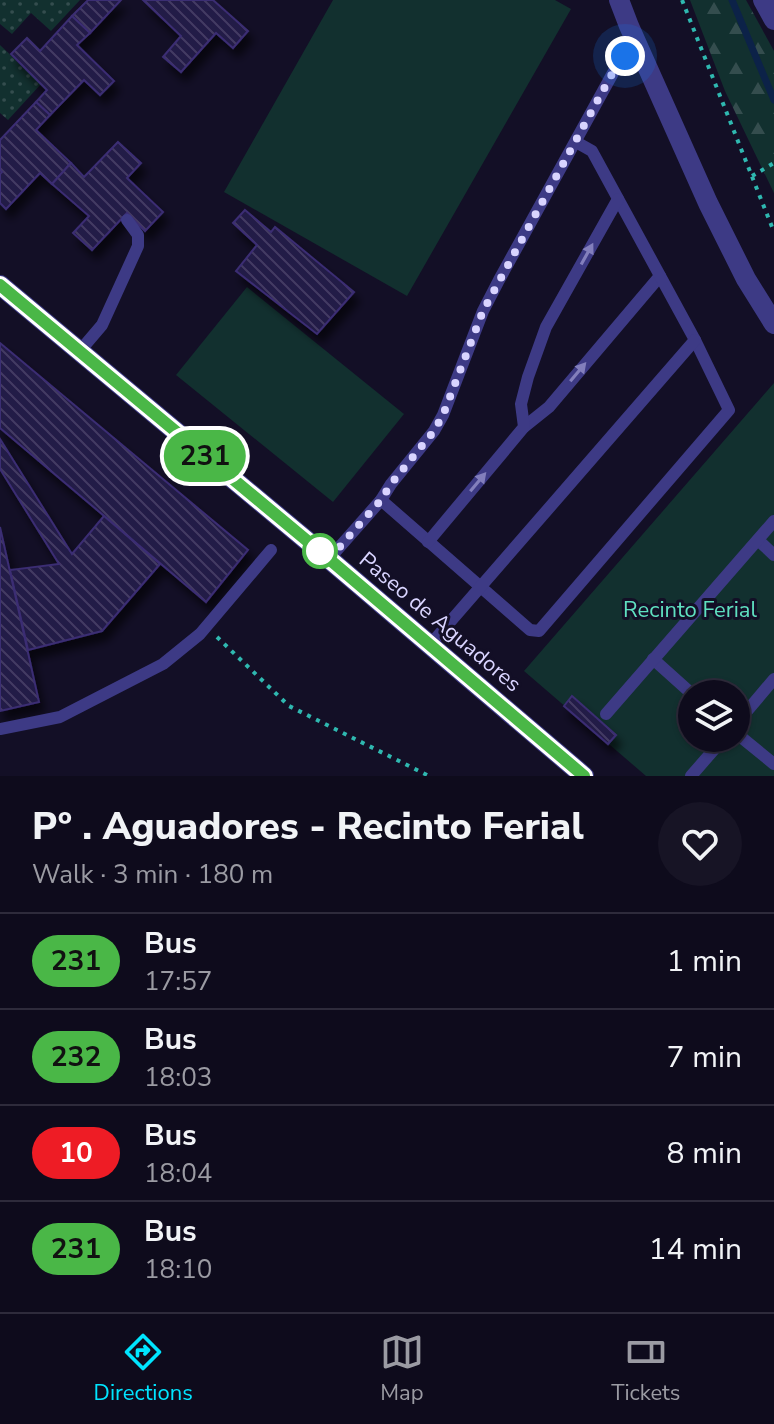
<!DOCTYPE html>
<html lang="en">
<head>
<meta charset="utf-8">
<style>
  body { margin:0; font-family:"Nunito Sans",sans-serif; background:#171425; color:#f1f3f6; height:100vh; display:flex; flex-direction:column; font-size:30px; white-space:nowrap }
  * { box-sizing:border-box; margin:0 }
  p { font-size:26px; color:#9b9ba3 }
  .icon { flex:none; width:44px; height:44px; fill:none; stroke:currentColor; stroke-width:2; stroke-linecap:round; stroke-linejoin:round }
  .map { position:relative; height:776px; overflow:hidden }
  .side { display:flex; flex-direction:column; background:#0e0b1c; flex:1 }
  .side>* { flex:none }
  .badge { padding:0 16px; border-radius:26px; font-size:28px; line-height:52px }
  .tools { position:absolute; left:678px; top:680px; display:grid; gap:16px }
  .tools a { display:grid; place-items:center; width:72px; height:72px; border-radius:50%; background:#0e0b1c; box-shadow:0 2px 6px #0004,0 0 0 2px #2e2b3b; font-size:40px }
  .you { position:absolute; width:40px; height:40px; margin:-20px; border:6px solid #fff; border-radius:50%; background:#1a73e8; box-shadow:0 0 0 12px #1a73e833 }
  .map>.badge { position:absolute; translate:-50% -50%; box-shadow:0 0 0 4px #fff }
  .round { display:grid; place-items:center; flex:none; width:84px; height:84px; border-radius:42px; background:#171425 }
  .overview { display:flex; align-items:center; justify-content:space-between; height:136px; padding:0 32px }
  h1 { font-size:38px; font-weight:800; line-height:60px }
  ul { padding:0; list-style:none }
  li { display:flex; align-items:center; gap:24px; height:96px; padding:0 32px; border-top:2px solid #2e2b3b }
  li div { flex:1 }
  li b { display:block; font-size:30px }
  li em { font-style:normal }
  li .badge { min-width:88px; font-weight:700; text-align:center }
  .menu { display:flex; justify-content:space-around; align-items:center; height:112px; border-top:2px solid #2e2b3b; background:#0e0b1c; font-size:22px; color:#9b9ba3 }
  .menu a { display:grid; justify-items:center; gap:4px }
  .menu .on { color:#00e5ff }
  .map>svg:first-child { display:block }
  .grass { fill:url(#grass-dots) }
  .forest { fill:url(#forest-firs) }
  .park { fill:#12302f; fill-rule:evenodd }
  .lines { fill:none; stroke-linecap:round; stroke-linejoin:round }
  .stream { stroke:#0c2248; stroke-width:7 }
  .building { fill:url(#building-back-hatch); stroke:#3b2d73; stroke-width:2; filter:url(#shadow) }
  .path { stroke:#2fb8b0; stroke-width:4; stroke-dasharray:4 6; stroke-linecap:butt }
  .lane { stroke:#3d3a85; stroke-width:12 }
  .street { stroke:#3d3a85; stroke-width:20 }
  .oneway { fill:#837fbc }
  .line-casing { stroke:#fff; stroke-width:18 }
  .line { stroke:#4ab747; stroke-width:12 }
  .walk { stroke:#d9d4ff; stroke-width:8; stroke-dasharray:0 14.4 }
  .stop-dot { fill:#fff; stroke:#4ab747; stroke-width:4 }
  .labels { text-anchor:middle; dominant-baseline:central; stroke-width:6; stroke-linejoin:round; paint-order:stroke }
  .park-label { font-size:22px; fill:#5fe0c0; stroke:#130f26 }
  .street-label { font-size:22px; fill:#d9d4ff; stroke:#130f26 }
</style>
</head>
<body>
<div class="map">
<svg width="774" height="776" viewBox="0 0 774 776">
  <defs>
    <pattern id="grass-dots" width="8" height="8" patternUnits="userSpaceOnUse" patternTransform="scale(2)"><rect width="8" height="8" fill="#12302f"/><path d="M2 2h.1M6 6h.1" fill="none" stroke="#344d4e" stroke-width="1.8" stroke-linecap="round"/></pattern>
    <pattern id="forest-firs" width="22" height="20" patternUnits="userSpaceOnUse" patternTransform="scale(2)"><rect width="22" height="20" fill="#12302f"/><path d="M5 1l3.5 6h-7zM16 11l3.5 6h-7z" fill="#344d4e"/></pattern>
    <pattern id="building-back-hatch" width="6" height="6" patternUnits="userSpaceOnUse" patternTransform="scale(2)"><rect width="6" height="6" fill="#241b47"/><path d="M-1 5l2 2M0 0l6 6M5-1l2 2" fill="none" stroke="#433b63"/></pattern>
    <filter id="shadow"><feDropShadow dx="5" dy="9" stdDeviation="4" flood-color="#0009"/></filter>
  </defs>
  <rect width="100%" height="100%" fill="#130f26"/>
  <g class="grass">
    <path d="M0 0H80L51 31 31 13 12 34 0 24Z"/>
    <path d="M0 45 41 84 8 120 0 113Z"/>
  </g>
  <path class="forest" d="M690 0H746L774 51V193L725 91Z"/>
  <g class="park">
    <path d="M333 0H555L571 9 407 296 224 192Z"/>
    <path d="M247 287 404 414 333 502 176 375Z"/>
    <path d="M774 383V776H646L524 671ZM692 694H736V738H692Z"/>
  </g>
  <g class="lines">
    <path class="stream" d="M732 0 774 100"/>
  </g>
  <g class="building">
    <path d="M88 0H121L90 33 72 16Z"/>
    <path d="M143 0H213L248 31 233 48 216 33 181 72 163 57 181 36Z"/>
    <path d="M72 16 90 33 77 45 114 81 100 95 84 80 50 115 36 102 47 90 11 54 27 38 40 51Z"/>
    <path d="M36 102 50 115 36 130 71 163 52 184 40 173 6 209 0 203V174L2 172 0 170V140Z"/>
    <path d="M118 142 141 163 127 178 163 212 145 231 127 213 92 250 73 233 89 216 52 184 71 163 84 177Z"/>
    <path d="M245 210 271 232 275 227 354 292 317 334 236 271 257 245 233 223Z"/>
    <path d="M0 343 248 550 206 602 0 428Z"/>
    <path d="M0 439 72 554 104 516 160 564 102 631 28 650 10 570 59 564 0 469Z"/>
    <path d="M0 527 39 702 0 711Z"/>
    <path d="M572 696 616 735 608 744 564 706Z"/>
  </g>
  <g class="lines">
    <g class="path">
      <path d="M682 0 774 232"/>
      <path d="M752 176 774 163"/>
      <path d="M217 637 289 706 429 776"/>
    </g>
    <g class="lane">
      <path d="M79 352 102 325 138 246V235L127 220"/>
      <path d="M524 427 549 407 660 276"/>
      <path d="M381 500 530 630 539 631 729 410 695 340 592 151 576 142"/>
      <path d="M758 540 774 555"/>
      <path d="M428 542 524 427 521 404 528 377 546 327 618 199"/>
      <path d="M329 559 381 500 391 484 434 431 443 415 483 311 499 280 619 62 625 56 639 48"/>
      <path d="M430 645 695 340"/>
      <path d="M653 659 692 694"/>
      <path d="M606 714 774 521"/>
      <path d="M736 724 774 679"/>
      <path d="M0 729 60 717 163 664 200 634 271 550"/>
      <path d="M736 733 774 764"/>
      <path d="M691 776 724 738"/>
    </g>
    <g class="street">
      <path d="M619 0 629 26 708 203 746 279 774 324"/>
      <path d="M763 0 774 20"/>
      <path d="M0 285 329 559 584 776"/>
    </g>
  </g>
  <defs><path id="oneway-solid" d="M-6-.8H1V-3.2L6.5 0L1 3.2V.8H-6Z" transform="scale(2)"/></defs>
  <g class="oneway">
    <use href="#oneway-solid" transform="translate(587 254) rotate(-61)"/>
    <use href="#oneway-solid" transform="translate(578 372) rotate(-50)"/>
    <use href="#oneway-solid" transform="translate(478 482) rotate(-50)"/>
  </g>
  <g class="lines">
    <defs>
      <path id="line" d="M0 285 329 559 584 776"/>
    </defs>
    <use href="#line" class="line-casing"/>
    <use href="#line" class="line"/>
    <path class="walk" d="M320 551 329 559 381 500 391 484 434 431 443 415 483 311 612 74 619 62 625 56"/>
  </g>
  <circle class="stop-dot" cx="320" cy="551" r="16"/>
  <g class="labels">
    <g class="park-label">
      <text x="690" y="610">Recinto Ferial</text>
    </g>
    <g class="street-label">
      <text transform="translate(440 622) rotate(40)">Paseo de Aguadores</text>
    </g>
  </g>
</svg>
<div class="tools">
<a><svg class="icon" aria-label="layers" viewBox="0 0 24 24"><path d="M12 4l9 5-9 5-9-5zM3 14l9 5 9-5"/></svg></a>
</div>
<div class="you" style="left:625px;top:56px"></div>
<b class="badge" style="left:205px;top:456px;background:#4ab747;color:#111">231</b>
</div>
<section class="side">
<div class="overview"><div><h1>Pº . Aguadores - Recinto Ferial</h1><p>Walk · 3 min · 180 m</p></div><a class="round"><svg class="icon" aria-label="heart" viewBox="0 0 24 24"><path d="M12 20l-8-8c-3-5 5-10 8-4 3-6 11-1 8 4z"/></svg></a></div>
<ul>
<li><span class="badge" style="background:#4ab747;color:#111">231</span><div><b>Bus</b><p>17:57</p></div><em>1 min</em></li>
<li><span class="badge" style="background:#4ab747;color:#111">232</span><div><b>Bus</b><p>18:03</p></div><em>7 min</em></li>
<li><span class="badge" style="background:#ee1c25;color:#fff">10</span><div><b>Bus</b><p>18:04</p></div><em>8 min</em></li>
<li><span class="badge" style="background:#4ab747;color:#111">231</span><div><b>Bus</b><p>18:10</p></div><em>14 min</em></li>
</ul>
</section>
<nav class="menu">
<a class="on"><svg class="icon" aria-label="directions" viewBox="0 0 24 24"><path d="M12 3l9 9-9 9-9-9zM9 14v-3h6M13 9l2 2-2 2"/></svg>Directions</a>
<a><svg class="icon" aria-label="map" viewBox="0 0 24 24"><path d="M3 6l6-2 6 2 6-2v14l-6 2-6-2-6 2zM9 4v14M15 6v14"/></svg>Map</a>
<a><svg class="icon" aria-label="tickets" viewBox="0 0 24 24"><path d="M3 7h18v10H3zM15 7v10"/></svg>Tickets</a>
</nav>
</body>
</html>
